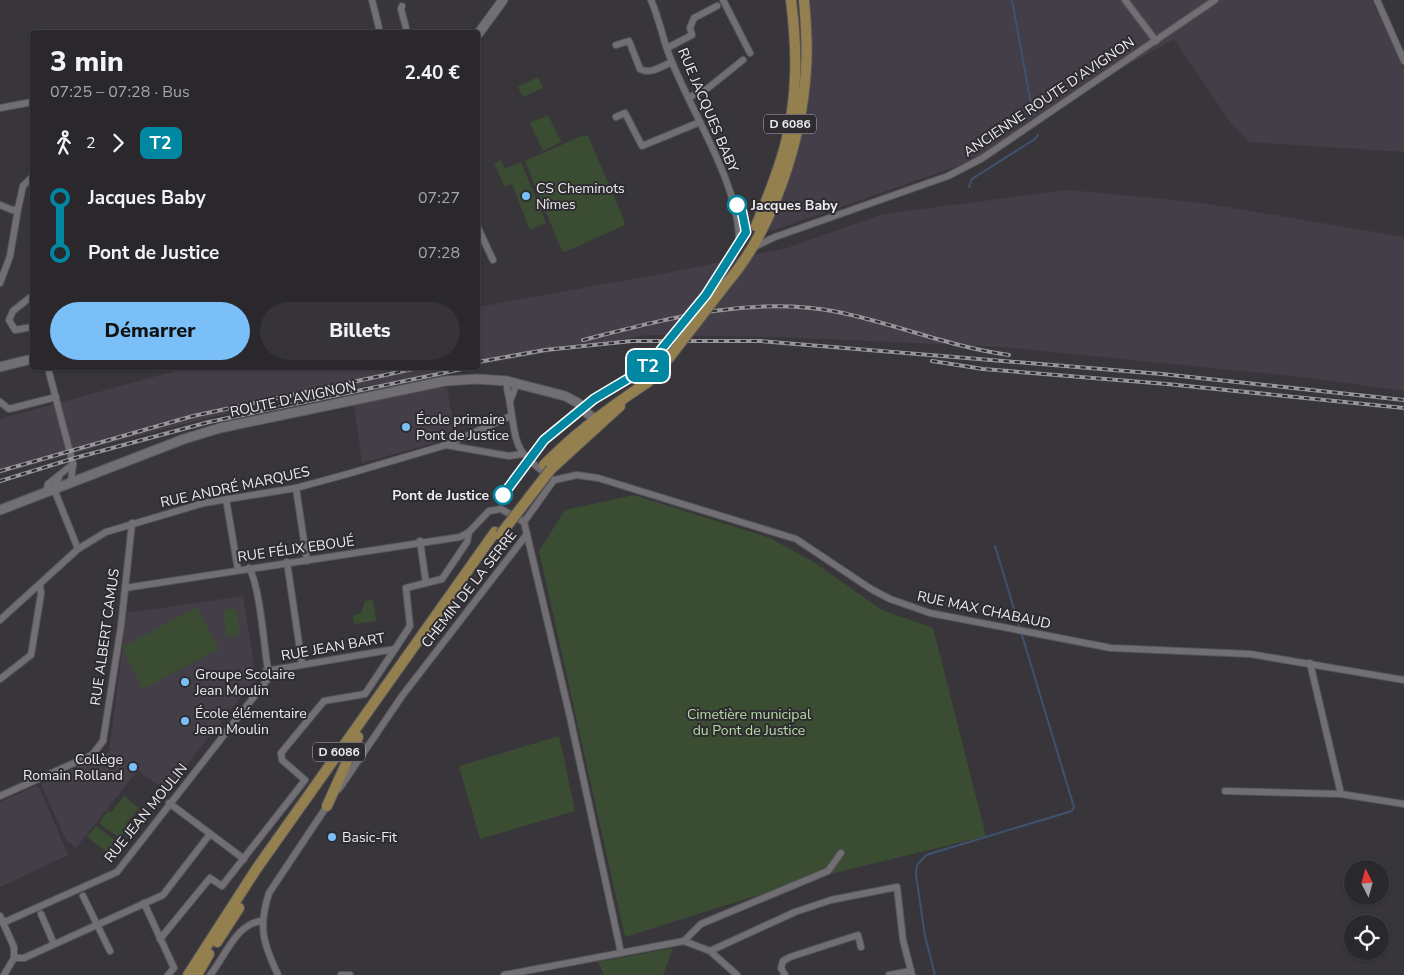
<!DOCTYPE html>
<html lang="fr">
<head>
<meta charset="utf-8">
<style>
  body { margin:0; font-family:"Nunito Sans",sans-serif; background:#363438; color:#f1f3f6; height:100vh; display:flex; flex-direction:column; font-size:19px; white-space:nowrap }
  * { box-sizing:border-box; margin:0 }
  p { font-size:16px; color:#a5a6a9 }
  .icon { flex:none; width:28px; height:28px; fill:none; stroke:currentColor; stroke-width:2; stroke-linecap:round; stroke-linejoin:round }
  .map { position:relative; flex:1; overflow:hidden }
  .side { position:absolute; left:30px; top:30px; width:450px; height:340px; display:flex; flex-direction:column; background:#2a282c; border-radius:5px; box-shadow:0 1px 4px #0004,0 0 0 1px #464448 }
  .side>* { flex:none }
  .badge { padding:0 10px; border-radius:8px; font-size:18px; line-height:32px }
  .needle { width:32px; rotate:354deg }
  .controls { position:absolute; left:1344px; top:860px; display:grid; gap:10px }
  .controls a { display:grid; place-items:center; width:45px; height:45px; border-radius:50%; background:#2a282c; box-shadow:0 1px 4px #0004,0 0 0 1px #464448; font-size:25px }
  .map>.badge { position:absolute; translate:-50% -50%; box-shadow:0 0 0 2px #fff }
  .legs { display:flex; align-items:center; gap:8px; height:55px; padding:0 20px; font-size:16px }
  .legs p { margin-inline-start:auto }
  .overview { display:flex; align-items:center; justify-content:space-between; height:85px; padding:0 20px }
  h1 { font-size:28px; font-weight:800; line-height:38px }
  .primary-button { display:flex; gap:10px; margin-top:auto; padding:10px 20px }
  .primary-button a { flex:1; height:58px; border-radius:30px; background:#7abff8; color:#111; font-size:20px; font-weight:800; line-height:58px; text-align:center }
  .primary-button a+a { background:#363438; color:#f1f3f6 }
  ul { padding:0 20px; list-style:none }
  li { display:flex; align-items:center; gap:18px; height:55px; font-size:19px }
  li i { display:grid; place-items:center; width:8px; height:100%; margin:0 6px; background:currentColor }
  li i::after { content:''; width:12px; height:12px; margin:-6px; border:4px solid; border-radius:50%; background:#2a282c }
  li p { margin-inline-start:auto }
  li:first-child i { background:linear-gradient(#0000 50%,currentColor 0) }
  li:last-child i { background:linear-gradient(currentColor 50%,#0000 0) }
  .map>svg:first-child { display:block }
  .built { fill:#443e49 }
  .green { fill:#3a4d32 }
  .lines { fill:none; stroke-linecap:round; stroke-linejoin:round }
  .stream { stroke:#3f5270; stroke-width:2 }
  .street-casing { stroke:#555457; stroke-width:8 }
  .secondary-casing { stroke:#555457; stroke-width:11 }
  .primary-casing { stroke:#555457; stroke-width:12 }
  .street { stroke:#726f74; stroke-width:6 }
  .secondary { stroke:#726f74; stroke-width:9 }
  .primary { stroke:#94804e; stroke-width:10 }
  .rail-casing { stroke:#97969a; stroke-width:4 }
  .rail { stroke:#2e2c30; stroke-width:2; stroke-dasharray:5.5; stroke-linecap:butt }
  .primary-bridge-casing { stroke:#555457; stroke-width:12; stroke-linecap:butt }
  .primary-bridge { stroke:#94804e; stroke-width:10 }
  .line-1-casing { stroke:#fff; stroke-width:11 }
  .line-1 { stroke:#0088a3; stroke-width:8 }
  .poi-dot { fill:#7abff8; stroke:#2e2c30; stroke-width:2 }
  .stop-1-dot { fill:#fff; stroke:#0088a3; stroke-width:2.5 }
  .labels { text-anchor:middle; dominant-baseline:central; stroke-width:4; stroke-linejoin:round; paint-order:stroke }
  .shield { fill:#2e2c30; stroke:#b4b2b6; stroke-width:1 }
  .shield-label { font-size:12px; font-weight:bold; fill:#edecef }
  .street-label { font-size:14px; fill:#edecef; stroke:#2e2c30 }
  .poi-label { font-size:14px; fill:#edecef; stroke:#2e2c30; text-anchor:start }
  .stop-label { font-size:14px; font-weight:bold; fill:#edecef; stroke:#2e2c30; text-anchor:start }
  .park-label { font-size:14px; fill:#b6dea6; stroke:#2e2c30 }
</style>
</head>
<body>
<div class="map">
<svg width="1404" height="975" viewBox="0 0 1404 975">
  <rect width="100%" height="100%" fill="#38363b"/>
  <g class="built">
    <path d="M811 0H1372L1404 70V152L1249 142 1230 122 1174 39 1029 121 981 158 771 231 768 227 785 194 811 78Z"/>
    <path d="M1068 190 1203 203 1404 237V391L1303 377 1003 347 781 337 647 335 478 365V307L683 270 787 248 883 214Z"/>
    <path d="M186 368H465L257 406 152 432 0 474V419Z"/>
    <path d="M438 388H447L456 437 362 463 354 405Z"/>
    <path d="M243 596 256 678 166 791 138 770 76 848 66 840 41 784 109 752 127 613Z"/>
    <path d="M36 786 39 787 68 855 0 887V802Z"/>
  </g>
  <g class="green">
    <path d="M538 77 543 88 523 97 518 87Z"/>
    <path d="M548 115 561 142 543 151 530 123Z"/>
    <path d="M584 135 588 136 625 222 623 226 565 252 562 251 525 161Z"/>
    <path d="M501 160 505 169 521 162 546 223 530 230 512 184 505 187 494 164Z"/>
    <path d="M634 495 770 538 812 561 882 610 933 628 986 836 806 880 625 937 539 551 565 510Z"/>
    <path d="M373 600 376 621 354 624 353 616 361 613 365 601Z"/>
    <path d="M197 607 219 649 143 689 122 647Z"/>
    <path d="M236 608 240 634 227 637 223 610Z"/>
    <path d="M559 736 575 811 480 839 459 766Z"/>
    <path d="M124 796 139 808 126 824 128 826 120 838 101 825 100 821 108 811 111 813Z"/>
    <path d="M96 826 117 842 108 853 87 837Z"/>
    <path d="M673 948 663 975H604L598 962Z"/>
  </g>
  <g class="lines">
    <g class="stream">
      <path d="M1012 0 1033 115"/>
      <path d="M969 187 972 179 1035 139 1038 135"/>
      <path d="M935 975 925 936 916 875 917 865 926 855 1072 811 1074 807 995 546"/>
    </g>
    <defs>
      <g id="street">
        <path d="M372 0 380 32"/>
        <path d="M651 0C660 20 663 42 672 62 692 113 739 184 739 240"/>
        <path d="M723 0 750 53"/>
        <path d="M1125 0 1156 41"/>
        <path d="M1377 0 1404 61"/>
        <path d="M402 6 401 9 407 32"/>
        <path d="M616 45 629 41 640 69C650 75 662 66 672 62"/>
        <path d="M667 48 692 35 690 28 694 18 717 6"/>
        <path d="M690 97 708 88 743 60"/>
        <path d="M0 108 32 102"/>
        <path d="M616 117 625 113 642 146 700 122"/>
        <path d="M0 205 12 210 18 209 10 256 0 283"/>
        <path d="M18 209 23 186 32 177"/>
        <path d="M478 228 493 260"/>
        <path d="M754 247 775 237 948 176 981 159 1215 0"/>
        <path d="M32 296 13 311 9 320 15 330 32 327"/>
        <path d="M49 368V372L73 464 71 482"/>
        <path d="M507 381C506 393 509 393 510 404 517 445 513 450 549 476"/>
        <path d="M510 401 517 383"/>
        <path d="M0 402 9 409 56 397"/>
        <path d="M446 445 509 456 522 454"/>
        <path d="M59 477 54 489 78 549"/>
        <path d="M554 480 577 475 598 478 796 539 871 589 890 599 930 613 1111 648 1250 654 1404 680"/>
        <path d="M296 488 307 561"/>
        <path d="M46 492 48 484 73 464"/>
        <path d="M226 499 238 570"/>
        <path d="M524 522 570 717 621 953"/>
        <path d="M524 522 554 480"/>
        <path d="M287 562 302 664"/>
        <path d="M426 583 442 579 467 542 469 532"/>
        <path d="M125 588 460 537 469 532 489 511 501 509 524 522"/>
        <path d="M0 620 78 549 106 532 204 503 296 488 351 473 446 445 511 416"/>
        <path d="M1310 663 1341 794 1404 804"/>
        <path d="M266 671 395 649 410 626 406 588 426 583 420 541"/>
        <path d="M0 679 31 655 41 594 40 585"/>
        <path d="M339 789 402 696 527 534"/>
        <path d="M1225 791 1341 794"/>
        <path d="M0 796 92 755 103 741 121 626 132 523"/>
        <path d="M169 803 244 859"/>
        <path d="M83 896 110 951"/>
        <path d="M144 903 174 968 168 975"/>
        <path d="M41 914 54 944"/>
        <path d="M0 916 14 947V958L4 975"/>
        <path d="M2 921H7L117 872 267 680 268 670C264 647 260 586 249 568"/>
        <path d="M160 939 210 878 222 886 305 780 282 760 281 753 324 701 365 694 395 649"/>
        <path d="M684 941 701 924 828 871 841 853"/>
        <path d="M710 951 795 912 831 900 897 887 903 940 912 975"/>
        <path d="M14 958H24L163 895 210 834"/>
        <path d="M210 975C225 957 236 923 262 921"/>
        <path d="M278 975C263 943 258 927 269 893L329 803"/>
        <path d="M341 975H350"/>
        <path d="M504 975 684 941 710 951 737 975"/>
        <path d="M785 975 781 968 783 961 790 957 858 935 861 947"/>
        <path d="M889 975 911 971"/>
      </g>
      <g id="secondary">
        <path d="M478 34 503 0"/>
        <path d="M0 367 32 359"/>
        <path d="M0 510 184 439 220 428 445 381 477 379 507 381 565 396 578 403 588 414 594 418"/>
      </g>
      <g id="primary">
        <path d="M756 226C767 199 779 171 786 142 798 94 797 48 791 0"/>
        <path d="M726 284C773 230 802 140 806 69 808 46 806 23 804 0"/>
        <path d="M544 465C576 432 610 407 648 382"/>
        <path d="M551 469 620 406"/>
        <path d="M327 806 358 737"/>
        <path d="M217 942 239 908"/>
        <path d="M188 975 257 868 495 532"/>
        <path d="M197 975 209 954"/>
      </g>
    </defs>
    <use href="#street" class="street-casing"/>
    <use href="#secondary" class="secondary-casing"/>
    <use href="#primary" class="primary-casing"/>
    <use href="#street" class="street"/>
    <use href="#secondary" class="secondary"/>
    <use href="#primary" class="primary"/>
    <defs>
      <g id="rail">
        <path d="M583 340C666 319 752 295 838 312 896 324 950 347 1009 355"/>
        <path d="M932 361 983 369 1167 384 1404 408"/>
        <path d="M478 362 545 350 632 341H760L1162 374 1404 400"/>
        <path d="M0 471 193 416 418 368"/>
        <path d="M0 481 75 458 209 422 467 368"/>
      </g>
    </defs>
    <use href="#rail" class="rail-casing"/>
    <use href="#rail" class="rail"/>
    <defs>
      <g id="primary-bridge">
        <path d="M648 382 669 358 726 284"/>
        <path d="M500 535 551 469"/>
      </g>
    </defs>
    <use href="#primary-bridge" class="primary-bridge-casing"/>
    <use href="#primary-bridge" class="primary-bridge"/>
  </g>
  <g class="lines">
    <defs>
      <path id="line-1" d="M503 495 544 440 594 399 646 368 706 295 746 232 742 212 737 205"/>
    </defs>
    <use href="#line-1" class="line-1-casing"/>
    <use href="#line-1" class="line-1"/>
  </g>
  <g class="poi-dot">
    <circle cx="526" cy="196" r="5"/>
    <circle cx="406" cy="427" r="5"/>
    <circle cx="185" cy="682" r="5"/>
    <circle cx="185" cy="721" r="5"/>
    <circle cx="133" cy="767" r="5"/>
    <circle cx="332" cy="837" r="5"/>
  </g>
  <g class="stop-1-dot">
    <circle cx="737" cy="205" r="9"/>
    <circle cx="503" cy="495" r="9"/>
  </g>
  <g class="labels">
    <g class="shield">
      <rect x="764" y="114.5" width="52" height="19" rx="4"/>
      <rect x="313" y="742.5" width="52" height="19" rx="4"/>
    </g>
    <g class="shield-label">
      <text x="790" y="124">D 6086</text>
      <text x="339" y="752">D 6086</text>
    </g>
    <g class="street-label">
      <text transform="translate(1049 97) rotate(-34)">ANCIENNE ROUTE D'AVIGNON</text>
      <text transform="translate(708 110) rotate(67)">RUE JACQUES BABY</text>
      <text transform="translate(293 399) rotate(-12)">ROUTE D'AVIGNON</text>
      <text transform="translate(235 487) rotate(-12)">RUE ANDRÉ MARQUES</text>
      <text transform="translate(296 549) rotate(-8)">RUE FÉLIX EBOUÉ</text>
      <text transform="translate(469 589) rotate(-52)">CHEMIN DE LA SERRE</text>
      <text transform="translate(984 610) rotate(12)">RUE MAX CHABAUD</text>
      <text transform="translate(105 637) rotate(-82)">RUE ALBERT CAMUS</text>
      <text transform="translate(333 647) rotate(-10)">RUE JEAN BART</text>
      <text transform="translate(146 813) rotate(-51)">RUE JEAN MOULIN</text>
    </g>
    <g class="poi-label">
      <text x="536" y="188">CS Cheminots<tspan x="536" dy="16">Nîmes</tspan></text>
      <text x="416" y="419">École primaire<tspan x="416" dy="16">Pont de Justice</tspan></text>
      <text x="195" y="674">Groupe Scolaire<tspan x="195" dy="16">Jean Moulin</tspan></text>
      <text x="195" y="713">École élémentaire<tspan x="195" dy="16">Jean Moulin</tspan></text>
      <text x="123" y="759" text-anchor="end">Collège<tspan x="123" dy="16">Romain Rolland</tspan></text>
      <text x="342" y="837">Basic-Fit</text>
    </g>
    <g class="stop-label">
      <text x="751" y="205">Jacques Baby</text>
      <text x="489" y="495" text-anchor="end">Pont de Justice</text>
    </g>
    <g class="park-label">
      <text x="749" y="714">Cimetière municipal<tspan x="749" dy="16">du Pont de Justice</tspan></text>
    </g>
  </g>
</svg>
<div class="controls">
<a><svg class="needle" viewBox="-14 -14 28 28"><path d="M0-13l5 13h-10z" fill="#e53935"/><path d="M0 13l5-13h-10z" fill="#a5a6a9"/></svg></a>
<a><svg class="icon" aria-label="locate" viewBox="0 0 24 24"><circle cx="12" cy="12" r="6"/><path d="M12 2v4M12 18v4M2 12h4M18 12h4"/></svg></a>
</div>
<b class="badge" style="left:648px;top:366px;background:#0088a3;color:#fff">T2</b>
<section class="side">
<div class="overview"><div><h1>3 min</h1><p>07:25 – 07:28 · Bus</p></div><b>2.40 €</b></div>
<div class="legs"><svg class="icon" aria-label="walk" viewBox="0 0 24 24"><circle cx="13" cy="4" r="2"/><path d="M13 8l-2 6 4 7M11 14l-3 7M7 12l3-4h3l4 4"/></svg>2<svg class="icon" aria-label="forward" viewBox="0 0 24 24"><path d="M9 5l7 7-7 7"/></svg><b class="badge" style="background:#0088a3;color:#fff">T2</b></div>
<ul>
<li><i style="color:#0088a3"></i><b>Jacques Baby</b><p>07:27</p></li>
<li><i style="color:#0088a3"></i><b>Pont de Justice</b><p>07:28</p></li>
</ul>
<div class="primary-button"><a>Démarrer</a><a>Billets</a></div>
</section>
</div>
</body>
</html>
